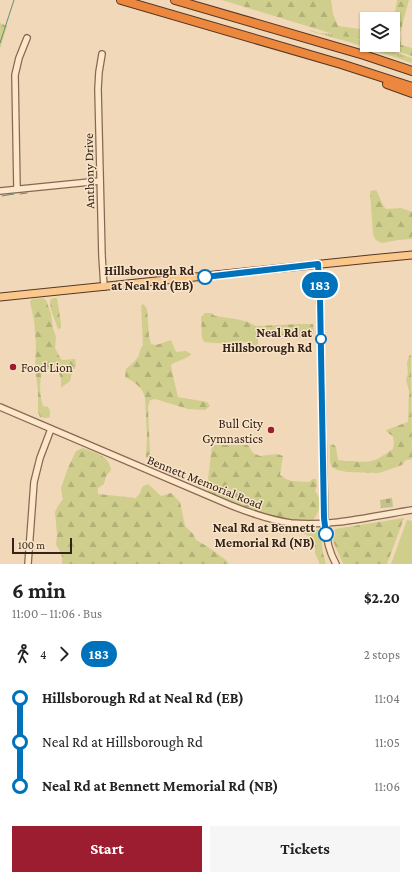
<!DOCTYPE html>
<html lang="en">
<head>
<meta charset="utf-8">
<style>
  body { margin:0; font-family:"Crimson Pro",serif; background:#f6f6f6; color:#222; height:100vh; display:flex; flex-direction:column; font-size:15px; white-space:nowrap }
  * { box-sizing:border-box; margin:0 }
  p { font-size:13px; color:#767676 }
  .icon { flex:none; width:22px; height:22px; fill:none; stroke:currentColor; stroke-width:2; stroke-linecap:round; stroke-linejoin:round }
  .map { position:relative; height:564px; overflow:hidden }
  .details { display:flex; flex-direction:column; background:#fff; flex:1 }
  .details>* { flex:none }
  .badge { padding:0 8px; border-radius:13px; font-size:14px; line-height:26px }
  .controls { position:absolute; left:360px; top:12px; display:grid; gap:8px }
  .controls a { display:grid; place-items:center; width:40px; height:40px; border-radius:0px; background:#fff; box-shadow:0 1px 3px #0004; font-size:20px }
  .scale { position:absolute; left:12px; bottom:10px; width:60px; box-sizing:border-box; padding-left:4px; border:2px solid #352319; border-top:0; font-size:11px; line-height:14px; white-space:nowrap; color:#352319; -webkit-text-stroke:3px #f8e4c8; paint-order:stroke }
  .map>.badge { position:absolute; translate:-50% -50%; box-shadow:0 0 0 2px #fff }
  .legs { display:flex; align-items:center; gap:6px; height:44px; padding:0 12px; font-size:13px }
  .legs p { margin-inline-start:auto }
  .head { display:flex; align-items:center; justify-content:space-between; height:68px; padding:0 12px }
  h1 { font-size:22px; font-weight:700; line-height:30px }
  .cta { display:flex; gap:8px; margin-top:auto; padding:8px 12px }
  .cta a { flex:1; height:46px; border-radius:0px; background:#9c1d2f; color:#fff; font-size:16px; font-weight:700; line-height:46px; text-align:center }
  .cta a+a { background:#f6f6f6; color:#222 }
  ul { padding:0 12px; list-style:none }
  li { display:flex; align-items:center; gap:14px; height:44px; font-size:15px }
  li i { display:grid; place-items:center; width:6px; height:100%; margin:0 5px; background:currentColor }
  li i::after { content:''; width:10px; height:10px; margin:-5px; border:3px solid; border-radius:50%; background:#fff }
  li p { margin-inline-start:auto }
  li:first-child i { background:linear-gradient(#0000 50%,currentColor 0) }
  li:last-child i { background:linear-gradient(currentColor 50%,#0000 0) }
  .map>svg:first-child { display:block }
  .grass { fill:url(#grass-tufts) }
  .forest { fill:url(#forest-firs) }
  .cemetery { fill:url(#cemetery-stones) }
  .garden { fill:#cfce8c }
  .lines { fill:none; stroke-linecap:round; stroke-linejoin:round }
  .stream { stroke:#658e7e; stroke-width:1 }
  .minor-casing { stroke:#886852; stroke-width:8 }
  .major-casing { stroke:#553627; stroke-width:9 }
  .highway-casing { stroke:#553627; stroke-width:10 }
  .minor { stroke:#fce7cb; stroke-width:5.5 }
  .major { stroke:#fac88a; stroke-width:7 }
  .highway { stroke:#eb883e; stroke-width:8 }
  .line-1-casing { stroke:#fff; stroke-width:9 }
  .line-1 { stroke:#0072bc; stroke-width:6 }
  .stop-1-dot { fill:#fff; stroke:#0072bc; stroke-width:2 }
  .poi-dot { fill:#9c1d2f; stroke:#f8e4c8; stroke-width:1.5 }
  .labels { text-anchor:middle; dominant-baseline:central; stroke-width:3; stroke-linejoin:round; paint-order:stroke }
  .street-label { font-size:13px; fill:#352319; stroke:#f8e4c8 }
  .stop-label { font-size:13px; font-weight:bold; fill:#352319; stroke:#f8e4c8; text-anchor:end }
  .poi-label { font-size:13px; fill:#352319; stroke:#f8e4c8; text-anchor:start }
</style>
</head>
<body>
<div class="map">
<svg width="412" height="564" viewBox="0 0 412 564">
  <defs>
    <pattern id="grass-tufts" width="24" height="20" patternUnits="userSpaceOnUse"><rect width="24" height="20" fill="#cfce8c"/><path d="M3 7l-1-3M5 7V3M7 7l1-3M15 17l-1-3M17 17v-4M19 17l1-3" fill="none" stroke="#b2b178"/></pattern>
    <pattern id="forest-firs" width="22" height="20" patternUnits="userSpaceOnUse"><rect width="22" height="20" fill="#cfce8c"/><path d="M5 1l3.5 6h-7zM16 11l3.5 6h-7z" fill="#b2b178"/></pattern>
    <pattern id="cemetery-stones" width="16" height="16" patternUnits="userSpaceOnUse"><rect width="16" height="16" fill="#c3c28c"/><path d="M2 7V4a2 2 0 0 1 4 0v3zM10 15v-3a2 2 0 0 1 4 0v3z" fill="#a8a678"/></pattern>
  </defs>
  <rect width="100%" height="100%" fill="#f1d8b8"/>
  <path class="grass" d="M310 30 319 33 336 34 364 41H367V45H378L397 53 412 58V63L349 42 310 31Z"/>
  <g class="forest">
    <path d="M222 0H331L333 14 338 26 367 30V41L333 34Z"/>
    <path d="M397 0H409L400 33 401 45 412 48V56L378 45H393V19H392L395 13Z"/>
    <path d="M0 23 7 26 0 49Z"/>
    <path d="M376 190C380 196 381 204 386 209L401 208 412 212V239L398 240 382 243 376 240 373 235 370 191Z"/>
    <path d="M43 298 46 300 51 314 53 328 56 337 55 348 59 356 62 360 75 359 76 366 72 372 70 381 61 388V379L58 370 49 369 42 372C39 382 40 396 43 406L48 407 50 411V417L46 418 40 417 38 412V390L35 368 36 345 34 320 30 302 32 299Z"/>
    <path d="M53 298H57L61 324V328L58 329 51 310 50 300Z"/>
    <path d="M143 304 145 306 147 309 149 336 151 344 156 345 171 340 176 352 186 351 191 354C186 360 177 360 171 365L173 376 178 397 207 402 210 406 205 410 188 409 155 399 150 400 148 407 150 454 148 458 146 457 147 437 145 398C143 387 134 382 125 377L126 369C130 365 135 362 138 357 140 353 140 348 143 345L141 306Z"/>
    <path d="M205 313H211L215 316 236 319 248 322 256 326 300 324H313L314 330 313 336C310 337 307 338 304 338 289 338 273 332 258 338V350L254 348 252 343 247 342 228 344 204 342 202 338 201 317Z"/>
    <path d="M411 355 412 459 406 460 402 465 379 473 348 472 337 470 332 467 330 461V445L333 444 336 447 338 460C343 461 348 461 354 461 373 464 378 459 393 449L394 443 393 436 388 433 386 430 408 422 409 391 406 380 408 374 407 363 409 356Z"/>
    <path d="M212 445H248L253 453 260 456 277 454 283 456 280 475 286 479 292 481 309 482 313 479H316L317 485 315 491C323 501 320 512 312 521H281L219 499 209 493 207 488Z"/>
    <path d="M83 448C95 453 109 455 111 470L106 476 104 484 98 488V494L136 498 140 493 142 487 148 484 161 496 171 493 180 502 185 526 193 534 196 540 208 547 226 560 229 564H62C63 556 61 551 56 545L57 535 55 512 58 506 63 499 61 488 68 468 76 451Z"/>
    <path d="M404 518 387 564H343L333 541 335 535V529Z"/>
    <path d="M297 530H320L323 553 326 564H319V562L315 553V542L307 535Z"/>
  </g>
  <path class="cemetery" d="M392 498 393 507 381 508 380 500Z"/>
  <path class="garden" d="M407 520 412 521V564H391Z"/>
  <g class="lines">
    <g class="stream">
      <path d="M0 43 14 0"/>
      <path d="M20 194 27 193"/>
      <path d="M2 196 14 194"/>
    </g>
    <defs>
      <g id="minor">
        <path d="M102 54 99 72 98 89 102 256 104 287"/>
        <path d="M17 189 15 75 19 58 27 38"/>
        <path d="M0 191 100 181"/>
        <path d="M318 264 320 308 325 523C326 537 329 552 336 564"/>
        <path d="M0 407 230 505C250 513 270 520 291 523 331 527 373 516 412 510"/>
        <path d="M28 564 34 482 40 458 51 429"/>
      </g>
      <path id="major" d="M0 297 370 259 412 255"/>
      <g id="highway">
        <path d="M121 0 341 64 412 87"/>
        <path d="M175 0 364 55 412 71"/>
        <path d="M387 84 412 93"/>
      </g>
    </defs>
    <use href="#minor" class="minor-casing"/>
    <use href="#major" class="major-casing"/>
    <use href="#highway" class="highway-casing"/>
    <use href="#minor" class="minor"/>
    <use href="#major" class="major"/>
    <use href="#highway" class="highway"/>
  </g>
  <g class="lines">
    <defs>
      <path id="line-1" d="M205 277 318 264 320 297 324 518 326 534"/>
    </defs>
    <use href="#line-1" class="line-1-casing"/>
    <use href="#line-1" class="line-1"/>
  </g>
  <g class="stop-1-dot">
    <circle cx="205" cy="277" r="7"/>
    <circle cx="321" cy="339" r="5"/>
    <circle cx="326" cy="534" r="7"/>
  </g>
  <g class="poi-dot">
    <circle cx="13" cy="367" r="4"/>
    <circle cx="271" cy="430" r="4"/>
  </g>
  <g class="labels">
    <g class="street-label">
      <text transform="translate(89 171) rotate(-91)">Anthony Drive</text>
      <text transform="translate(205 482) rotate(22)">Bennett Memorial Road</text>
    </g>
    <g class="stop-label">
      <text x="194" y="270">Hillsborough Rd<tspan x="194" dy="15">at Neal Rd (EB)</tspan></text>
      <text x="312" y="332">Neal Rd at<tspan x="312" dy="15">Hillsborough Rd</tspan></text>
      <text x="315" y="527">Neal Rd at Bennett<tspan x="315" dy="15">Memorial Rd (NB)</tspan></text>
    </g>
    <g class="poi-label">
      <text x="21" y="367">Food Lion</text>
      <text x="263" y="423" text-anchor="end">Bull City<tspan x="263" dy="15">Gymnastics</tspan></text>
    </g>
  </g>
</svg>
<div class="controls">
<a><svg class="icon" aria-label="layers" viewBox="0 0 24 24"><path d="M12 4l9 5-9 5-9-5zM3 14l9 5 9-5"/></svg></a>
</div>
<div class="scale">100 m</div>
<b class="badge" style="left:320px;top:285px;background:#0072bc;color:#fff">183</b>
</div>
<section class="details">
<div class="head"><div><h1>6 min</h1><p>11:00 – 11:06 · Bus</p></div><b>$2.20</b></div>
<div class="legs"><svg class="icon" aria-label="walk" viewBox="0 0 24 24"><circle cx="13" cy="4" r="2"/><path d="M13 8l-2 6 4 7M11 14l-3 7M7 12l3-4h3l4 4"/></svg>4<svg class="icon" aria-label="forward" viewBox="0 0 24 24"><path d="M9 5l7 7-7 7"/></svg><b class="badge" style="background:#0072bc;color:#fff">183</b><p>2 stops</p></div>
<ul>
<li><i style="color:#0072bc"></i><b>Hillsborough Rd at Neal Rd (EB)</b><p>11:04</p></li>
<li><i style="color:#0072bc"></i><span>Neal Rd at Hillsborough Rd</span><p>11:05</p></li>
<li><i style="color:#0072bc"></i><b>Neal Rd at Bennett Memorial Rd (NB)</b><p>11:06</p></li>
</ul>
<div class="cta"><a>Start</a><a>Tickets</a></div>
</section>
</body>
</html>
